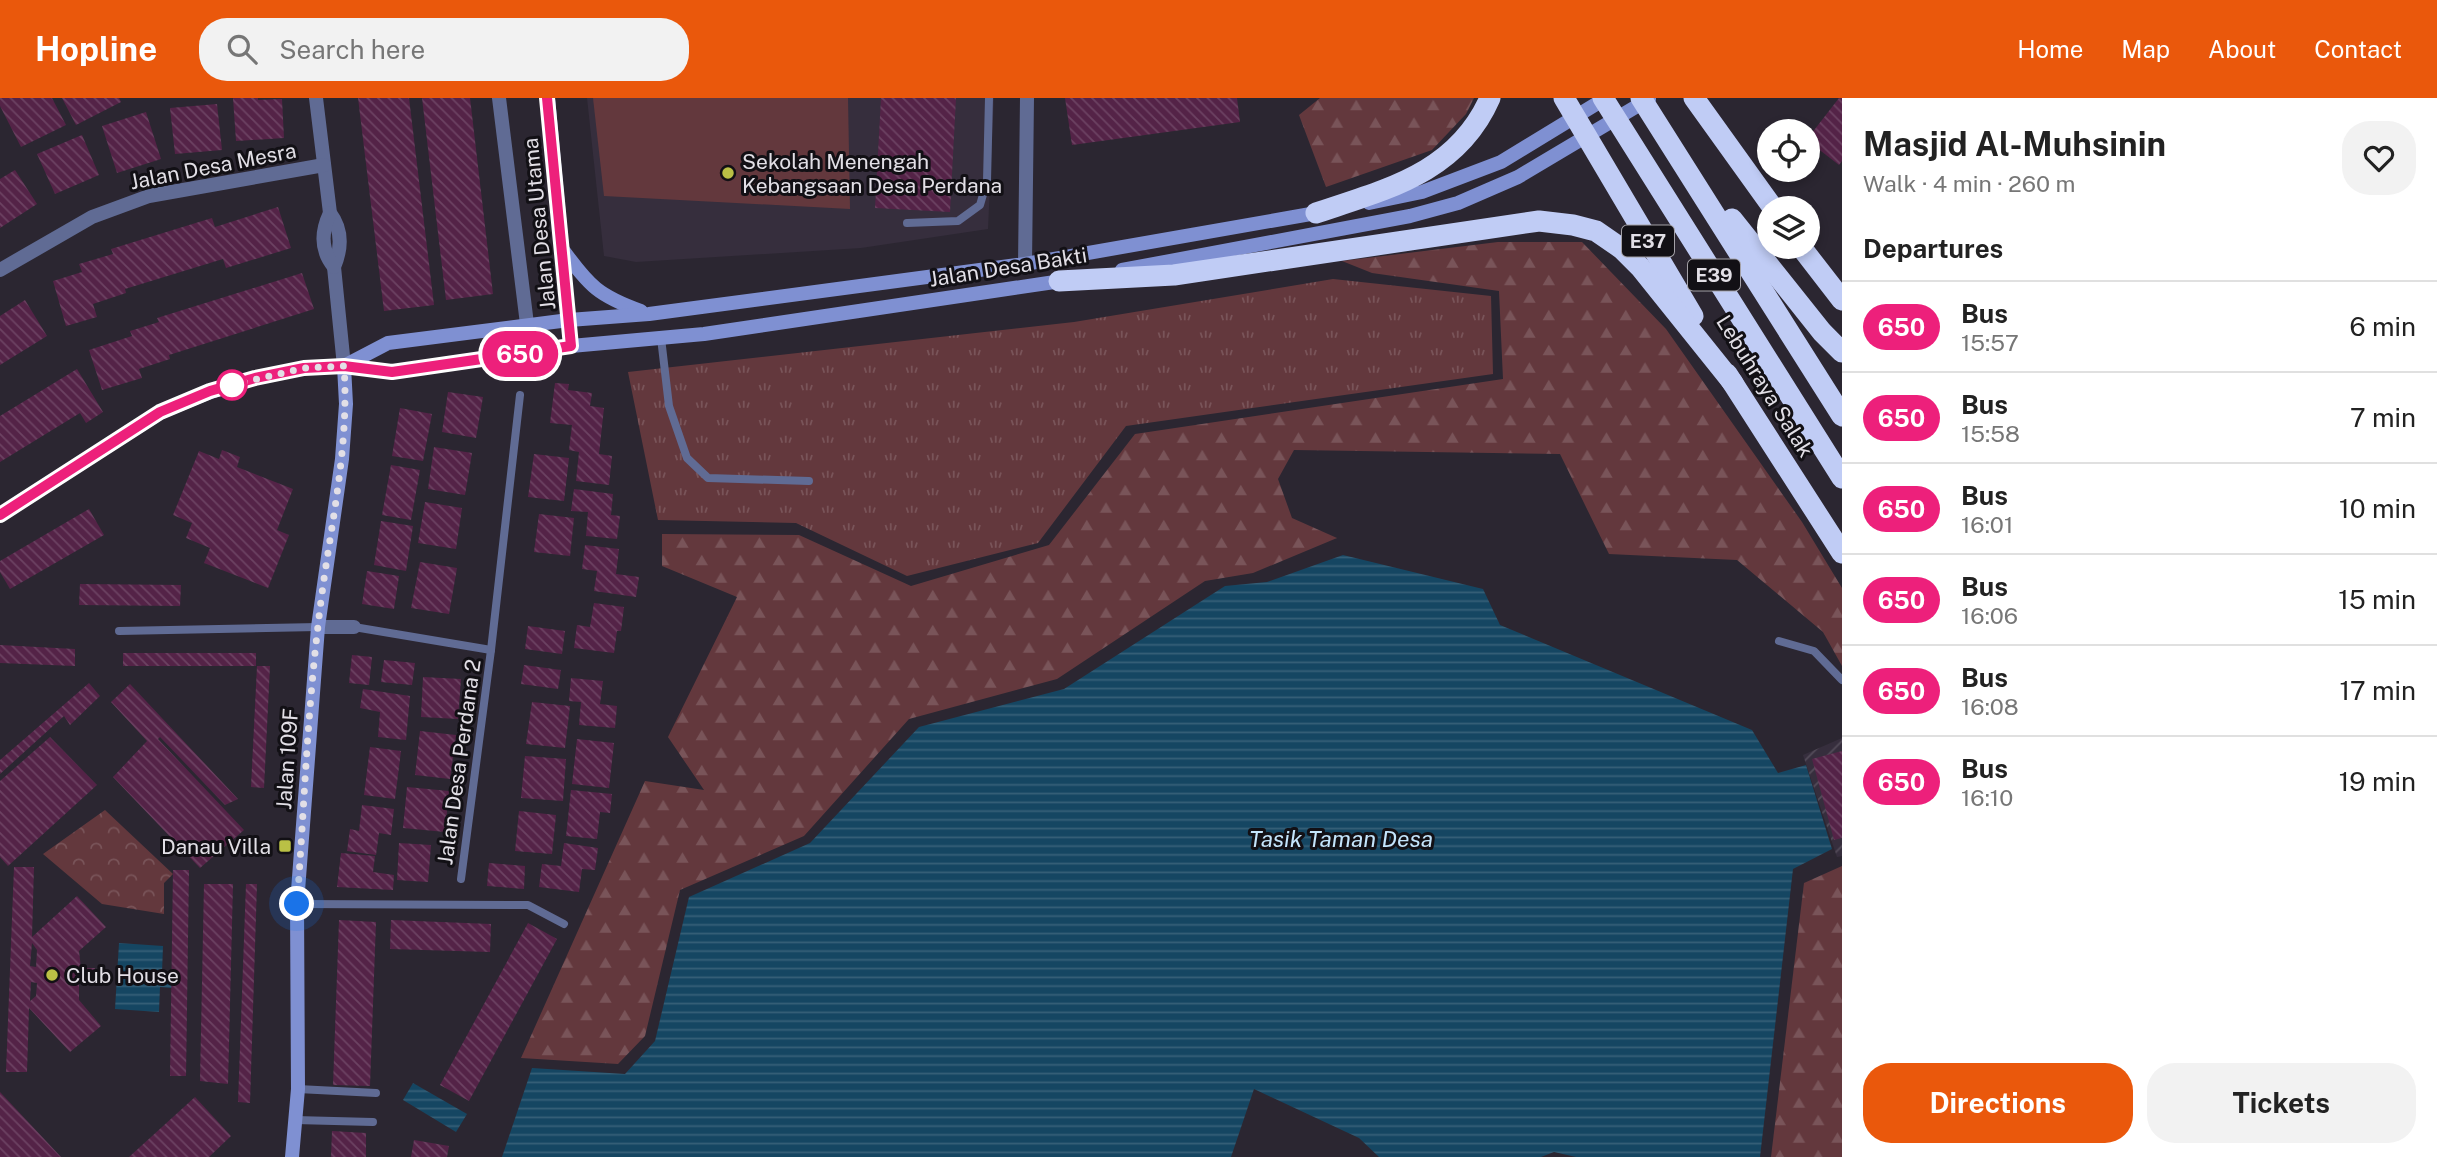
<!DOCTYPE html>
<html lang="en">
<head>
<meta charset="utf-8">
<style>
  body { margin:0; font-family:"Public Sans",sans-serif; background:#f2f2f2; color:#222; height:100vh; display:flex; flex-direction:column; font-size:26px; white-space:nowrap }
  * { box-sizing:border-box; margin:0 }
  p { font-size:23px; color:#767676 }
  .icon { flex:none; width:38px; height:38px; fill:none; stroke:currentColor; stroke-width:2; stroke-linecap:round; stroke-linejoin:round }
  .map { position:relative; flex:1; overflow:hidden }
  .drawer { display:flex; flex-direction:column; background:#fff; width:595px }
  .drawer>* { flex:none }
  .badge { padding:0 14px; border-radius:23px; font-size:24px; line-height:46px }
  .controls { position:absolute; left:1757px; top:21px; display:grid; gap:14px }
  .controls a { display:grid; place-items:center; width:63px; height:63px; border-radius:50%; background:#fff; box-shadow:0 4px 10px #0003; font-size:35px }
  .you { position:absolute; width:35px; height:35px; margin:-18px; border:5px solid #fff; border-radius:50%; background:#1a73e8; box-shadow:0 0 0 10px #1a73e833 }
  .map>.badge { position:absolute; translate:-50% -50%; box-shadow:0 0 0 4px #fff }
  h2 { padding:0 21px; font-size:26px; line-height:63px }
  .round { display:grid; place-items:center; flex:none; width:74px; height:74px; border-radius:28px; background:#f2f2f2 }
  .overview { display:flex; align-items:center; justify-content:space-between; height:119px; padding:0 21px }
  h1 { font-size:33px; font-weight:700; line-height:52px }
  .action { display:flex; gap:14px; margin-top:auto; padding:14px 21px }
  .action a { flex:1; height:80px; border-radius:28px; background:#ea580c; color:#fff; font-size:28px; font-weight:700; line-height:80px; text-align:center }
  .action a+a { background:#f2f2f2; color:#222 }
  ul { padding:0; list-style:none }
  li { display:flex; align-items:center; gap:21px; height:91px; padding:0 21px; border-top:2px solid #e0e0e0 }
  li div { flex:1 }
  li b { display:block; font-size:26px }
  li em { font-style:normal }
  li .badge { min-width:77px; font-weight:700; text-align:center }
  header { display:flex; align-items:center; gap:42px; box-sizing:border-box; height:98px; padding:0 35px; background:#ea580c; color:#fff }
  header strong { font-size:33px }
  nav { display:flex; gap:38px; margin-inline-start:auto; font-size:24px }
  .search { width:490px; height:63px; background:#f2f2f2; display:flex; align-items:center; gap:18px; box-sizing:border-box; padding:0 24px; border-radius:28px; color:#767676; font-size:26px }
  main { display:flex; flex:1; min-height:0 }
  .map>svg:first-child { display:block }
  .built { fill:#362e3d }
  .industrial { fill:url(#industrial-furrows) }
  .grass { fill:url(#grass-tufts) }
  .forest { fill:url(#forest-firs) }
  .park { fill:url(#park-crowns) }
  .pitch { fill:#63383d }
  .water { fill:url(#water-rules) }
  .building { fill:url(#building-back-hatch); fill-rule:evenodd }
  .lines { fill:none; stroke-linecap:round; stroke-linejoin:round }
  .lane { stroke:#606b94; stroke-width:8 }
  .street { stroke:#606b94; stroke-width:14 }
  .secondary { stroke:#7f90d2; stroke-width:14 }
  .highway { stroke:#c0ccf5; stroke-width:21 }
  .line-casing { stroke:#fff; stroke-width:16 }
  .line { stroke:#ed207b; stroke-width:10 }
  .walk { stroke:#e2dfe6; stroke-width:7; stroke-dasharray:0 12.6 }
  .poi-dot { fill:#bac045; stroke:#121015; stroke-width:2.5 }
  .stop-dot { fill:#fff; stroke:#ed207b; stroke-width:3.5 }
  .labels { text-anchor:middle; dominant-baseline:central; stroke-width:6; stroke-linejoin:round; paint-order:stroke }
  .shield { fill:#121015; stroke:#a4a1a7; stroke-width:2 }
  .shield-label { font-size:19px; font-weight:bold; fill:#e2dfe6 }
  .poi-label { font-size:21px; fill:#e2dfe6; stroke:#121015; text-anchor:start }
  .street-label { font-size:21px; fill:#e2dfe6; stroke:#121015 }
  .water-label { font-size:23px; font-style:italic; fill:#c4e5fc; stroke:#121015 }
</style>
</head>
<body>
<header>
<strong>Hopline</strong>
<div class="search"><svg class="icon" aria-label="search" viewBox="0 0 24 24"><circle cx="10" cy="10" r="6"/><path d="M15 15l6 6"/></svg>Search here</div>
<nav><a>Home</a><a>Map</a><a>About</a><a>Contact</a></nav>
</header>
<main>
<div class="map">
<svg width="1842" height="1059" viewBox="0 0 1842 1059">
  <defs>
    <pattern id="industrial-furrows" width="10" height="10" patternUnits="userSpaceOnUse" patternTransform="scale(1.75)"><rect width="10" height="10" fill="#362e3d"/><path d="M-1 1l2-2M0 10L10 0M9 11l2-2" fill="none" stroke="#534c59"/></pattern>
    <pattern id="grass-tufts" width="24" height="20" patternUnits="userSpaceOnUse" patternTransform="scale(1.75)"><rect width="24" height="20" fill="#63383d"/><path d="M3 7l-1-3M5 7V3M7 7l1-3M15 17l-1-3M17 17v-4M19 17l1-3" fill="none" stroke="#795459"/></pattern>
    <pattern id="forest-firs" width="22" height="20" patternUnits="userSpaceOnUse" patternTransform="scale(1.75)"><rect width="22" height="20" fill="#63383d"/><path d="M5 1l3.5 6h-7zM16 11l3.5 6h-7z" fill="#795459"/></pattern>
    <pattern id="park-crowns" width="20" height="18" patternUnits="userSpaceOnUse" patternTransform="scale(1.75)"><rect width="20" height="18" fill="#63383d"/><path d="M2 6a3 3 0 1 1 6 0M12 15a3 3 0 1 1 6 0" fill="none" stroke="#795459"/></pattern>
    <pattern id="water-rules" width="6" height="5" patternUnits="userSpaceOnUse" patternTransform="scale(1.75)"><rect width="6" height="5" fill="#154662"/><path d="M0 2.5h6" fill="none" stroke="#376078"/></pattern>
    <pattern id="building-back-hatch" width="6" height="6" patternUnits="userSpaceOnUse" patternTransform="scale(1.75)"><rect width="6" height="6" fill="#542347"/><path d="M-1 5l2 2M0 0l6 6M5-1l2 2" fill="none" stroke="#6c4262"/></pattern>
  </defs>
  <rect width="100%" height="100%" fill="#2b2631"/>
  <path class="built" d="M587 0H994L988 131 861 150 636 164 604 158Z"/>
  <path class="industrial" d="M1842 640V758L1837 759 1803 657Z"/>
  <path class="grass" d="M1333 181 1491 198 1493 276 1126 328 1038 445 907 478 796 425 658 422 628 274 1074 224Z"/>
  <g class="forest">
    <path d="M1320 0H1474L1466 16 1432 52 1326 89 1299 17Z"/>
    <path d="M1498 144H1582L1666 231 1802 424 1842 490V568L1823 534 1737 462 1609 456 1560 356 1294 352 1278 381 1292 420 1337 440 1253 475 1205 483 1057 581 909 621 804 738 680 792 645 938 618 966 521 960 645 683 704 692 668 639 737 499 662 468V436L799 437 911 488 1049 447 1135 336 1503 281 1499 193 1372 175 1342 163Z"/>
    <path d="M1842 768V1059H1771L1804 785Z"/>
  </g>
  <path class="park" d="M105 712 173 776 164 785V816L102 806 43 756Z"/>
  <path class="pitch" d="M593 0H848L850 111 604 98Z"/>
  <g class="water">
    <path d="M1343 457 1483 491 1500 527 1752 632 1778 675 1806 667 1832 751 1793 771 1760 1059H1576L1554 1054 1541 1059H1379L1359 1040 1254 991 1231 1059H502L532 970 625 976 655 943 689 799 810 745 919 629 1064 591 1225 488 1267 484Z"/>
    <path d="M119 845 163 848 162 875 173 876 172 890 160 889 159 914 115 911Z"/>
    <path d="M413 985 467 1016 456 1034 403 1002Z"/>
  </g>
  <g class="building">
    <path d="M0 0H52L66 27 21 49 0 8Z"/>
    <path d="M62 0H119L121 4 76 27Z"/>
    <path d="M233 0H258V2L282 1 284 40 236 43Z"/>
    <path d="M358 0H409L434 207 384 213Z"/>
    <path d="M422 0H470L493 196 446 202Z"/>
    <path d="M881 0H956L950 114 875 110Z"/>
    <path d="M1065 0H1237L1240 24 1072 47Z"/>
    <path d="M1839 0H1842V63L1839 67 1808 43V40Z"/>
    <path d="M217 6 222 52 175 56 170 10Z"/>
    <path d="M146 14 161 61 117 75 102 28Z"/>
    <path d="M82 37 99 77 55 96 37 56Z"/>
    <path d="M15 72 37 106 0 130V81Z"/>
    <path d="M278 109 291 150 226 170 223 161 125 191 126 195 93 206 97 219 66 228 53 183 82 174 79 166 113 156 111 151 212 120 215 129Z"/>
    <path d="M302 175 314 211 169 257 170 261 139 271 142 280 102 292 89 252 132 238 130 233 159 224 157 220Z"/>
    <path d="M25 202 47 238 0 267V218Z"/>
    <path d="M77 271 103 314 86 325 80 315 0 364V318Z"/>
    <path d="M555 285 569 286 568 292 592 295 590 308 604 310 599 356 612 358 609 387 576 383 579 354 569 352 572 327 550 325Z"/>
    <path d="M448 294 483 299 476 340 442 334Z"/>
    <path d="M400 310 432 316 423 363 392 358Z"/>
    <path d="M434 349 472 355 465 397 428 391Z"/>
    <path d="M222 352 240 359 237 369 293 391 277 432 289 437 268 490 204 465 210 450 186 440 192 425 173 417 199 353 219 361Z"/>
    <path d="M534 356 569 360 564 403 528 399Z"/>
    <path d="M391 367 420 372 411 422 382 417Z"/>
    <path d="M574 391 613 396 611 417 620 418 617 441 586 438 588 414 571 413Z"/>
    <path d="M425 404 462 410 456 451 418 445Z"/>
    <path d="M89 411 104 437 10 491 0 474V463Z"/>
    <path d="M539 416 574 420 570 458 534 454Z"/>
    <path d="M381 423 413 428 406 473 374 467Z"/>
    <path d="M585 447 619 451 616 476 639 479 636 499 594 493 597 473 582 471Z"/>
    <path d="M420 464 457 470 449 516 411 510Z"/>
    <path d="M367 473 399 478 394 511 362 506Z"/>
    <path d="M80 486 181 487 180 508 79 507Z"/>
    <path d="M594 505 624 509 621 533H617L614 555 574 550 577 527 590 529Z"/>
    <path d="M528 528 565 533 562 556 525 551Z"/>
    <path d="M0 547 75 551V568L0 565Z"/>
    <rect x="123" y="555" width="133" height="13"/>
    <path d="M352 557 372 559 369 587 349 585Z"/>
    <path d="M384 562 415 565 412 587 381 584Z"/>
    <path d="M524 567 561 572 558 591 521 586Z"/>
    <path d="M257 568H270L264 690 251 689Z"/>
    <path d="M423 579 461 581 458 621 421 619Z"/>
    <path d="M571 580 603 583 600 606 617 608 615 630 579 627 581 604 569 603Z"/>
    <path d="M89 585 100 598 70 627 64 618 0 676V662Z"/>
    <path d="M130 586 238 701 225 707 160 639 158 641 244 732 200 770 113 679 147 643 111 604Z"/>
    <path d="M363 591 410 598 406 642 378 639 380 614 360 610Z"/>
    <path d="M532 604 570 608 565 650 526 646Z"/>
    <path d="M420 633 456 637 450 681 415 677Z"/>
    <path d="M50 639 97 687 8 768 0 759V683Z"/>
    <path d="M577 641 614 645 609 690 572 686Z"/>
    <path d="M370 649 401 653 395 701 364 697Z"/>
    <path d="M1842 653V740L1834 742 1812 661Z"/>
    <path d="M525 658 566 661 563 703 521 700Z"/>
    <path d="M407 689 449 693 445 734 403 730Z"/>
    <path d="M571 692 612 696 610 715 600 714 597 741 566 738Z"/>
    <path d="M362 707 394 711 391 737 379 735 376 757 347 753 350 731 359 733Z"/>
    <path d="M519 713 556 717 552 756 515 753Z"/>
    <path d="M399 745 431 747 428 784 397 782Z"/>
    <path d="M564 745 598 750 595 772 582 771 579 794 539 789 542 766 561 768Z"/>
    <path d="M341 755 375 758 373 774 394 777 393 792 337 789Z"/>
    <path d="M489 765 525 768 524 791 487 788Z"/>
    <path d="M14 769H34L32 839 77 798 106 829 79 853 81 870H95V885L79 884V902L101 928 70 954 29 910 27 974H6ZM32 845 37 852 36 869 30 868ZM31 884 37 885 36 898 30 903Z"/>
    <path d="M173 772H189L186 978H170Z"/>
    <path d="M204 786H233L228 986 200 983Z"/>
    <path d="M246 786H257L250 1005 238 1004Z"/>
    <path d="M339 822 376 824 370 988 333 987Z"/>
    <path d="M391 822 491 826 490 854 390 851Z"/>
    <path d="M528 825 557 841 469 1003 440 987Z"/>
    <path d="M0 994 61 1059H0Z"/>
    <path d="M195 999 231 1038 209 1059H129Z"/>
    <path d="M332 1033 366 1035V1059H331Z"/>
    <path d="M414 1042 449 1048 447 1059H411Z"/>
  </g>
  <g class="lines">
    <g class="lane">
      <path d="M907 125 958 123 980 107 987 83 989 0"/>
      <path d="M661 240 669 308 687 360 708 380 809 383"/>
      <path d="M354 529 491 552"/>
      <path d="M119 533 318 529"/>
      <path d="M1779 543 1814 553 1842 582"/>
      <path d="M461 781 491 552 520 297"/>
      <path d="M297 806 528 807 564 826"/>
      <path d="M298 991 376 995"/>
      <path d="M295 1022 373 1024"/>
    </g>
    <g class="street">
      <path d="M316 0 330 115C342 131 342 150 334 169L344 268"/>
      <path d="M499 0 527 226"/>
      <path d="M330 115C321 134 321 153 334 169"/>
      <path d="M1025 166 1027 0"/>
      <path d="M0 172 92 119 149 98 324 67"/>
      <path d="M318 529H354"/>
    </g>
    <g class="secondary">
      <path d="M548 0 571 248"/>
      <path d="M1369 105 1422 94 1501 64 1606 0"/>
      <path d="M563 152C589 188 599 198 641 213"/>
      <path d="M1122 172 1410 118 1458 105 1518 79 1649 1"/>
      <path d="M344 268 388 245 569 222 649 216 1025 166 1322 114"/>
      <path d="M0 417 161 314 210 294 255 280 304 270 344 268 392 274 571 248 704 236 1068 182"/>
      <path d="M292 1059 298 991 297 806 318 529 342 361 346 306 344 268"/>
    </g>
    <g class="highway">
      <path d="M1564 0 1693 218"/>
      <path d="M1603 0 1842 380"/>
      <path d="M1641 0 1842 318"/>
      <path d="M1694 0 1773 110"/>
      <path d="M1316 115C1387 91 1457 75 1490 0"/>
      <path d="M1732 121 1822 234 1842 254"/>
      <path d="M1801 149 1842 202"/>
      <path d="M1059 183 1174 177 1539 123 1573 127 1596 133 1622 151 1640 169 1733 285"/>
      <path d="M1727 276 1842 455"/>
    </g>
  </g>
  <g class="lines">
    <defs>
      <path id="line" d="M0 417 160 314 210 293 255 280 304 270 344 268 392 274 571 248 547 0"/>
    </defs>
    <use href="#line" class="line-casing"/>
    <use href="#line" class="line"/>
    <path class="walk" d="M232 287 304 270 344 268C350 356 327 441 318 528 307 620 304 713 297 806"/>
  </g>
  <g class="poi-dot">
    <circle cx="728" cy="75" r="7"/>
    <rect x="278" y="741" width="14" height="14" rx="3.5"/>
    <circle cx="52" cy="877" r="7"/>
  </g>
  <circle class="stop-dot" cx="232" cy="287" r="14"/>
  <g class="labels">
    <g class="shield">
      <rect x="1622" y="127.5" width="52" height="31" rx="5"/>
      <rect x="1688" y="161.5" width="52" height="31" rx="5"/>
    </g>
    <g class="shield-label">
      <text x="1648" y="143">E37</text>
      <text x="1714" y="177">E39</text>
    </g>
    <g class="poi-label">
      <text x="742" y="63">Sekolah Menengah<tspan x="742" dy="24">Kebangsaan Desa Perdana</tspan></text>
      <text x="271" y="748" text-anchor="end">Danau Villa</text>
      <text x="66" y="877">Club House</text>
    </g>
    <g class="street-label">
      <text transform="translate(213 68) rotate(-11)">Jalan Desa Mesra</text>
      <text transform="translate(539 126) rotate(-96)">Jalan Desa Utama</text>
      <text transform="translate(1008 169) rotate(-9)">Jalan Desa Bakti</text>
      <text transform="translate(1765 288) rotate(58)">Lebuhraya Salak</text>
      <text transform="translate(287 661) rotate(-86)">Jalan 109F</text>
      <text transform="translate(459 664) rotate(-82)">Jalan Desa Perdana 2</text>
    </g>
    <g class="water-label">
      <text x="1341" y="740">Tasik Taman Desa</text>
    </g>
  </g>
</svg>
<div class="controls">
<a><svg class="icon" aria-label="locate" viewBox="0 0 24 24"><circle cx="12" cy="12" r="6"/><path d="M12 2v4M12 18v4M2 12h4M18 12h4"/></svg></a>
<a><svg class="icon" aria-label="layers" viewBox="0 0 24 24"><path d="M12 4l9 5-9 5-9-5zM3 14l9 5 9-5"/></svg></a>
</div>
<div class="you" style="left:297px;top:806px"></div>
<b class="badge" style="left:520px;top:256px;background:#ed207b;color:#fff">650</b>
</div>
<section class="drawer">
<div class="overview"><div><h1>Masjid Al-Muhsinin</h1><p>Walk · 4 min · 260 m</p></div><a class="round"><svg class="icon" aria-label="heart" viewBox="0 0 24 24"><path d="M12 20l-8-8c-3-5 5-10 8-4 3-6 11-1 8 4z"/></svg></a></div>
<h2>Departures</h2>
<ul>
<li><span class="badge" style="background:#ed207b;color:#fff">650</span><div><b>Bus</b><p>15:57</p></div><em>6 min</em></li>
<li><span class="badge" style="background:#ed207b;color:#fff">650</span><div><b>Bus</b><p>15:58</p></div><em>7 min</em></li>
<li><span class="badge" style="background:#ed207b;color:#fff">650</span><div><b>Bus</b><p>16:01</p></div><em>10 min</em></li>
<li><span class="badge" style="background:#ed207b;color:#fff">650</span><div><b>Bus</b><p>16:06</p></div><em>15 min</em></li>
<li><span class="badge" style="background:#ed207b;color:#fff">650</span><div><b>Bus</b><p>16:08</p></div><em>17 min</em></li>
<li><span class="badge" style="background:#ed207b;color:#fff">650</span><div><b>Bus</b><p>16:10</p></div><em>19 min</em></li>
</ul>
<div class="action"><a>Directions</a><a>Tickets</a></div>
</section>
</main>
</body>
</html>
